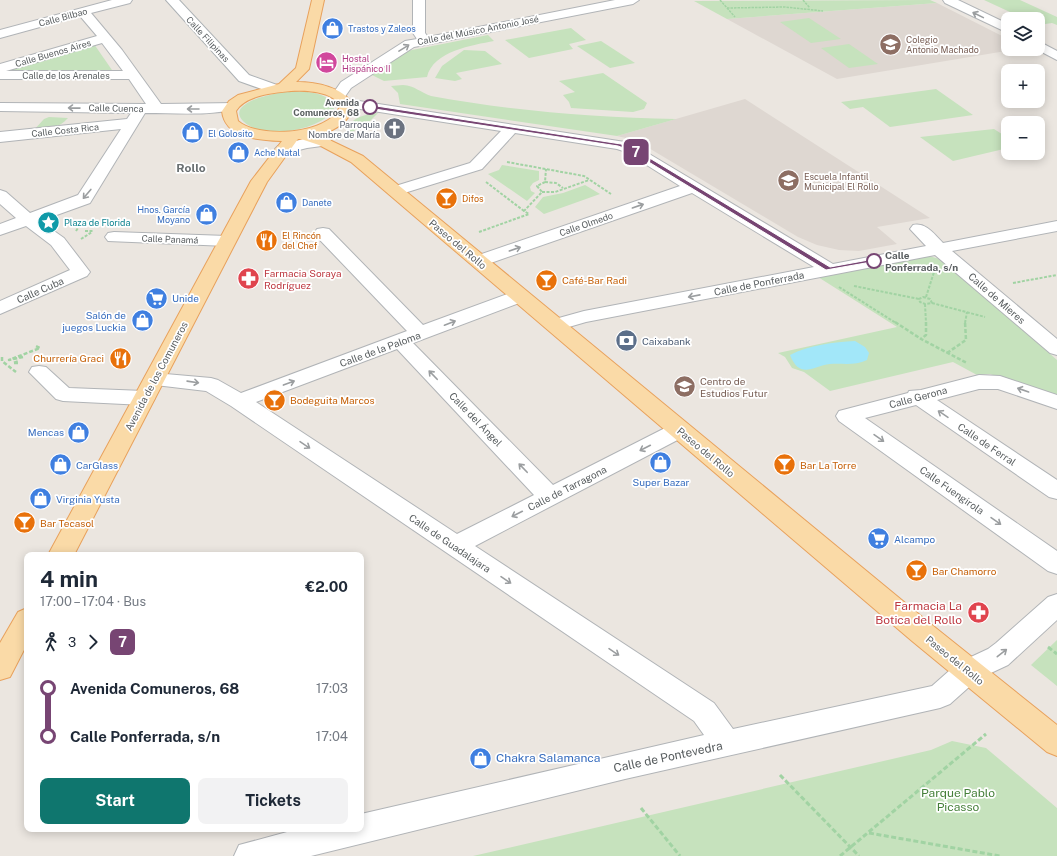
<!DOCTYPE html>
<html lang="en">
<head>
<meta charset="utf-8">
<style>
  body { margin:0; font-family:"Public Sans",sans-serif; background:#f2f2f3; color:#1f2937; height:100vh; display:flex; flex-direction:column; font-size:15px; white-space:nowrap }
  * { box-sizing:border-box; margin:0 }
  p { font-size:13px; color:#747a83 }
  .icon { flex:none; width:22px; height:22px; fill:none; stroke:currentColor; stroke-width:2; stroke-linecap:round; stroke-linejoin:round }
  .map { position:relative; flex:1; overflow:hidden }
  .sheet { position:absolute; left:24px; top:552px; width:340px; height:280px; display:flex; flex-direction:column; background:#fff; border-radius:8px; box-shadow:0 2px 10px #0003 }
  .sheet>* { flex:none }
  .badge { padding:0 8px; border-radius:6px; font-size:14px; line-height:26px }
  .buttons { position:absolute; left:1001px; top:12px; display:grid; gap:8px }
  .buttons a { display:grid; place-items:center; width:44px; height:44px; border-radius:8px; background:#fff; box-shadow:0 2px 10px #0003; font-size:20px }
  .map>.badge { position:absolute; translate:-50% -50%; box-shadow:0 0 0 2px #fff }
  .legs { display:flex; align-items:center; gap:6px; height:44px; padding:0 16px; font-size:13px }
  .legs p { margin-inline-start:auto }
  .head { display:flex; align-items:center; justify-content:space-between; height:68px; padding:0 16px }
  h1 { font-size:22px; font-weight:700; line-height:30px }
  .cta { display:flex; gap:8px; margin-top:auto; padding:8px 16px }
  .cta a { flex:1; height:46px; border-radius:8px; background:#0f766e; color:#fff; font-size:16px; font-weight:700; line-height:46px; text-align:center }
  .cta a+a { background:#f2f2f3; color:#1f2937 }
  ul { padding:0 16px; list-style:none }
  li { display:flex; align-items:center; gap:14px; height:48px; font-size:15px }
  li i { display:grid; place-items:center; width:6px; height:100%; margin:0 5px; background:currentColor }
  li i::after { content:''; width:10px; height:10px; margin:-5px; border:3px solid; border-radius:50%; background:#fff }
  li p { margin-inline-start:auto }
  li:first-child i { background:linear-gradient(#0000 50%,currentColor 0) }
  li:last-child i { background:linear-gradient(currentColor 50%,#0000 0) }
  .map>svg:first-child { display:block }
  .education { fill:#ded7d1 }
  .green { fill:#c6e2bd }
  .water { fill:#a2e7f9 }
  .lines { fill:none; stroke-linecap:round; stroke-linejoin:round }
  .street-casing { stroke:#b1b4b7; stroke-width:2 }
  .secondary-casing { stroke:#adb2b5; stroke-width:2 }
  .primary-casing { stroke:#e8a15c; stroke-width:2 }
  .path-far3 { stroke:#a1d3a3; stroke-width:1.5; stroke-dasharray:2.5 1; stroke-linecap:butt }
  .path-far2 { stroke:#a1d3a3; stroke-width:2; stroke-dasharray:3 1.5; stroke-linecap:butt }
  .path-far1 { stroke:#a1d3a3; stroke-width:2.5; stroke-dasharray:4 2; stroke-linecap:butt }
  .path { stroke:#a1d3a3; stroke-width:3; stroke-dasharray:5 2.5; stroke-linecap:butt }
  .street { fill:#fff; fill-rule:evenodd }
  .secondary { fill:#fff; fill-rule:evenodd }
  .primary { fill:#fadaa7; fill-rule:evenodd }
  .oneway { stroke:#9b9ea0 }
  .line-1 { fill:#774573; stroke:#fff }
  .stop-1-dot { fill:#fff; stroke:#774573; stroke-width:2 }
  .labels { text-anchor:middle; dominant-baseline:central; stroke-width:3.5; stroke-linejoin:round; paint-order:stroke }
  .far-street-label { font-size:9px; fill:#595e60; stroke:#fff }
  .far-shop-label { font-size:9px; fill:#366cbe; stroke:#fff; text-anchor:start }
  .far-education-label { font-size:9px; fill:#785e54; stroke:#fff; text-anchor:start }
  .far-hotel-label { font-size:9px; fill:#b23c85; stroke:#fff; text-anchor:start }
  .far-stop-label { font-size:9px; font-weight:bold; fill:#595e60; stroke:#fff; text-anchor:end }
  .far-worship-label { font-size:9px; fill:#5b616d; stroke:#fff; text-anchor:end }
  .far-food-label { font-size:9px; fill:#c56008; stroke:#fff; text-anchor:start }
  .far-culture-label { font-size:9px; fill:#0d838f; stroke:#fff; text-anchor:start }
  .street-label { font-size:10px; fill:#595e60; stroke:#fff }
  .stop-label { font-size:10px; font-weight:bold; fill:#595e60; stroke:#fff; text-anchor:start }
  .health-label { font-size:10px; fill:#be3a42; stroke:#fff; text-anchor:start }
  .food-label { font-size:10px; fill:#c56008; stroke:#fff; text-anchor:start }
  .shop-label { font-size:10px; fill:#366cbe; stroke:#fff; text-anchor:start }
  .service-label { font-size:10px; fill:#4e5e75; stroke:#fff; text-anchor:start }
  .education-label { font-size:10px; fill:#785e54; stroke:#fff; text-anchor:start }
  .far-district-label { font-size:12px; font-weight:bold; fill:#6a7072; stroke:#fff }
  .near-health-label { font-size:12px; fill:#be3a42; stroke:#fff; text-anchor:end }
  .near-street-label { font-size:12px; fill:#595e60; stroke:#fff }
  .near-shop-label { font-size:12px; fill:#366cbe; stroke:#fff; text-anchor:start }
  .near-park-label { font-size:12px; fill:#457f39; stroke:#fff }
</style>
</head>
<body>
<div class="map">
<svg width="1057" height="856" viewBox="0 0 1057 856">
  <rect width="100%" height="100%" fill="#ebe6e0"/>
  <g class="education">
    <path d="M937 3 1008 39V49H1018L837 79 727 19Z"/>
    <path d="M745 99 930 218 877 227 897 244 859 251 839 250 817 245 798 237 642 144 630 139 617 136Z"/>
  </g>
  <g class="green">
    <path d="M930 0 937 3 727 19 694 1Z"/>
    <path d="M984 0H1020L1057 17V25L1052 23 1039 25 1038 19H1025Z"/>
    <path d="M809 18 841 39 811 43 780 22Z"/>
    <path d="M571 28 586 40 569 44 573 49 529 58 505 40Z"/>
    <path d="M488 35 494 41C473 45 433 51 427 77L384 81 370 74 407 51Z"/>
    <path d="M601 41 635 63 610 68 577 46Z"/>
    <path d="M94 44 114 73 7 72V68Z"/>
    <path d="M849 44 878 64 849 68 821 48Z"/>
    <path d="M464 50 485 51 502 64 456 73 462 79 455 81 435 78 442 66Z"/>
    <path d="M603 73 647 103 644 109 633 112 571 108 569 102 563 95 575 92 559 81Z"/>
    <path d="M403 85C415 86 420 92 431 96 512 111 594 117 676 119L617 136 400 104 398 93 391 86Z"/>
    <path d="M936 89 973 115 890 127 863 107 850 109 841 102Z"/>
    <path d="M292 91C307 92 330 91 334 109 321 131 263 140 244 122 222 101 282 92 292 91Z"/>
    <path d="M378 113 370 121 349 134 347 130C351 117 366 114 378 113Z"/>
    <path d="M49 117 68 118C59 129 47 128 34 130L44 119Z"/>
    <path d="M994 129 1008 138V148L953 161 920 137Z"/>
    <path d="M502 165 539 171V180L533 183 530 187 531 191 535 193 527 201 488 174 499 170Z"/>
    <path d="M585 185 600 194 544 214 535 207 543 197 563 193Z"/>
    <path d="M929 256 943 260 1057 360V397L990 374 977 375 953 362 830 391 804 372 792 368 785 357 778 353 897 327 818 277Z"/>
    <path d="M1057 640V686L1031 665Z"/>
    <path d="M952 741 986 748 1057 808V856H473L931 750Z"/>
  </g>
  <path class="water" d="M855 341 865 347 869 353 867 360C855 366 843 363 830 364 813 366 800 380 790 355 809 345 834 342 855 341Z"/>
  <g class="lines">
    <defs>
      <g id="street">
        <path d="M112 0H132L130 3 91 13 122 50 161 104 237 103 239 106 237 109C208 116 175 113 145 113L90 203 40 221 64 238 90 272 87 276 0 314V301L70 270 51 245 26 226 0 235V224L16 218 0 204V190L6 192 30 213 78 195 121 129 0 142V132L127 119 131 113 0 111V103L146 104 129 79H0V64L97 36 80 16 0 38V30ZM102 43 123 71H5H6Z"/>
        <path d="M413 0H425V33L428 37 615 0H639L633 4 414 47 351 88 344 98H334L332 95 341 82 405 41 417 39 413 33Z"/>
        <path d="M943 0H958L1008 24V33L945 3Z"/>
        <path d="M1038 41 1057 51V60L1036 49H1038Z"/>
        <path d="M346 99 625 142 636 146 833 264 926 246 910 229 913 225C926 222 934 234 943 243L1057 221V231L952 251 1057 339V355L1050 353 935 255 586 322 555 331 548 329 545 325 548 321 584 311 814 267 692 193 485 265 479 266 473 265 470 261 473 257 680 186 626 152 617 149 515 133 482 169 401 194 395 196 389 194 387 191 389 188 470 163 501 131 341 106 339 103 341 100Z"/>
        <path d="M324 137 329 139 332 142 329 145 307 148 283 154 278 152 275 149 278 146 307 138Z"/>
        <path d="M323 228 329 229 423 325 513 292 520 290 527 292 529 296 527 300 413 343 553 485 671 425 679 423 687 425 690 430 687 435 475 546 714 703 733 729 932 686 958 663 988 649 996 643 1048 597 1057 594V620L1008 665 978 679 950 704 940 708 625 779 311 856H234L239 845 298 829H361V814L704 735 694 721 231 406 206 391 147 384 144 379 147 374 154 373 211 378 218 380 241 393 407 331 317 237 314 233 317 229ZM397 349 534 495 457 534 256 402Z"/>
        <path d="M114 232 227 236 233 237 236 241 233 245 227 246 108 241 105 237 108 233Z"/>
        <path d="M39 366 46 367 69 388 144 391 152 393 155 398 152 403 144 405 63 401 56 399 29 372 32 367Z"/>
        <path d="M979 375 1000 376 1057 395V409L998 389H979L937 400 1057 480V499L1049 497 916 405 865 418 1057 551V574L1048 571 839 421 836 416 839 411 908 393 909 391 921 390Z"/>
      </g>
      <path id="secondary" d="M166 0H179L249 75 277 85 279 88 277 91H267L239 81Z"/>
      <g id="primary">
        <path d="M312 0H324L309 69 296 82C316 82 344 87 354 106 349 122 334 131 319 135L363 156 932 625 1057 725V756L1047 752 912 641 351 162 319 145 301 139H298L267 182 74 555H48L251 181 282 141C259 140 225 139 222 111L229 101 238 95 279 84 296 68ZM291 91C305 90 333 91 340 106 330 135 258 139 238 121L236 111C246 95 273 93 291 91Z"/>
        <path d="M27 608V644L10 677 0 680V643L18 612Z"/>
      </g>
    </defs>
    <use href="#street" class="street-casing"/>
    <use href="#secondary" class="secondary-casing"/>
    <use href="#primary" class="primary-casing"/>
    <g class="path-far3">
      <path d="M720 0 735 17"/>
      <path d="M803 0 810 8"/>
      <path d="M727 8 785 7 823 11"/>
    </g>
    <g class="path-far2">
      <path d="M507 162 584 176 611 194"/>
      <path d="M486 182 524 211"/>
      <path d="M545 182 556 183 563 188"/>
      <path d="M542 192H555L589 180"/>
      <path d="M76 231 82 222"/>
      <path d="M85 231H93"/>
      <path d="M479 232 529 214 524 211 542 192 537 186 545 182 546 169"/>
      <path d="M81 239 92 232"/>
      <path d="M1013 283 1057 275"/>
      <path d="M854 286 919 299"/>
      <path d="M839 287 896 323"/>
      <path d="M923 297 930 299 932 303 925 304 920 302 919 299Z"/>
      <path d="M926 297 934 272"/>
      <path d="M932 303 985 317"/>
      <path d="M925 304 926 323"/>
      <path d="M965 323 967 312"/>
    </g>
    <g class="path-far1">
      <path d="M895 322 921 339"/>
      <path d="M926 322V335L921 339 967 363"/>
      <path d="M947 353 966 340 965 322"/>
      <path d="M2 357V361L16 372"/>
      <path d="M23 357 9 360 40 348 36 346"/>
      <path d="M18 363H13L19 361"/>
    </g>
    <g class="path">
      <path d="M1048 647 1057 654"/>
      <path d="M780 775 859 856"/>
      <path d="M641 808 680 856"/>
      <path d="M869 833 1000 856"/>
      <path d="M840 856 986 734"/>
    </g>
    <use href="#street" class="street"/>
    <use href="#secondary" class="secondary"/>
    <use href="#primary" class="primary"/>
  </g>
  <defs><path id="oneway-shaft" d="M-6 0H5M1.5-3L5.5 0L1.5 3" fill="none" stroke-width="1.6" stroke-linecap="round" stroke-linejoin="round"/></defs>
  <g class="oneway">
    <use href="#oneway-shaft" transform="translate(978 15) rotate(-154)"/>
    <use href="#oneway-shaft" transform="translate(404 48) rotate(-32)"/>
    <use href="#oneway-shaft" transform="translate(74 108) rotate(-179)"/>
    <use href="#oneway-shaft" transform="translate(193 109) rotate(-180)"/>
    <use href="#oneway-shaft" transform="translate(87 194) rotate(130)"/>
    <use href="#oneway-shaft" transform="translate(638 206) rotate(-19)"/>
    <use href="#oneway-shaft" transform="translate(515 249) rotate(-19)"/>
    <use href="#oneway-shaft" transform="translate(694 296) rotate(169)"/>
    <use href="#oneway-shaft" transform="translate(450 323) rotate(-21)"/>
    <use href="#oneway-shaft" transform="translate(433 375) rotate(-134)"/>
    <use href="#oneway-shaft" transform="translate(193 382) rotate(8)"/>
    <use href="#oneway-shaft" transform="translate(289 383) rotate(-20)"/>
    <use href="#oneway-shaft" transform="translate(1023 390) rotate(-161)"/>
    <use href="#oneway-shaft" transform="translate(943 414) rotate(-146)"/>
    <use href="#oneway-shaft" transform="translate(879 438) rotate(35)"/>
    <use href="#oneway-shaft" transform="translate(305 445) rotate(34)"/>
    <use href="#oneway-shaft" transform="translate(645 448) rotate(153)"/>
    <use href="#oneway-shaft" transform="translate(523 468) rotate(-134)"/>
    <use href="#oneway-shaft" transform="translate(517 514) rotate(153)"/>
    <use href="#oneway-shaft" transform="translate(996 521) rotate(35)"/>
    <use href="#oneway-shaft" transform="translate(506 580) rotate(34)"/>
    <use href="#oneway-shaft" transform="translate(614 652) rotate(34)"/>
    <use href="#oneway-shaft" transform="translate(1002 653) rotate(-38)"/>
  </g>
  <path class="line-1" d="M370 105 621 144 633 148 830 267 874 259 877 261 826 270 629 150 618 146 368 108Z"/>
  <defs>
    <symbol id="shop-disc" viewBox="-11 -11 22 22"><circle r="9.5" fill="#3f7fe0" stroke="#fff"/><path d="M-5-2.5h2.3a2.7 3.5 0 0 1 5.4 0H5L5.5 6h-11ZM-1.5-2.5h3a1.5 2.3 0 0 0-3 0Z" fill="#fff"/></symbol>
    <symbol id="school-disc" viewBox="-11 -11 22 22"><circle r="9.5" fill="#8d6e63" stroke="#fff"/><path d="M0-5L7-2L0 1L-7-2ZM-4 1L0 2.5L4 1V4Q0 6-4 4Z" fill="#fff"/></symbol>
    <symbol id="hotel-disc" viewBox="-11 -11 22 22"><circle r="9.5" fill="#d1479c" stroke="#fff"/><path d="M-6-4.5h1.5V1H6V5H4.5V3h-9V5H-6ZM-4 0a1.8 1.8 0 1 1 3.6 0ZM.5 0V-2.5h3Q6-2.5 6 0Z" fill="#fff"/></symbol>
    <symbol id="church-disc" viewBox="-11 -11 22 22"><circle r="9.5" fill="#6b7280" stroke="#fff"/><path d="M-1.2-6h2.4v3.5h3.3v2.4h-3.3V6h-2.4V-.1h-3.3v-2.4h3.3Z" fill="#fff"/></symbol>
    <symbol id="bar-disc" viewBox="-11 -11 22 22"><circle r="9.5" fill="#e8710a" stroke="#fff"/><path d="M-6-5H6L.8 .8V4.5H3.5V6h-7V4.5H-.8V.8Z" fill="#fff"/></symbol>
    <symbol id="sight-disc" viewBox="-11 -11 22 22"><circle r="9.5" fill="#0f9aa8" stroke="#fff"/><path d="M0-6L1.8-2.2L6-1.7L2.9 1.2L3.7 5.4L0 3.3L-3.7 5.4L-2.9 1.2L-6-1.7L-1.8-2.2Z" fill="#fff"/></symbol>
    <symbol id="restaurant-disc" viewBox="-11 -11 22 22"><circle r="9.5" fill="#e8710a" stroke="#fff"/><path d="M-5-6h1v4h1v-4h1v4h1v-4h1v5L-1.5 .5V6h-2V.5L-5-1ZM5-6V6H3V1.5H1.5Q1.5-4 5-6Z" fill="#fff"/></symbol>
    <symbol id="pharmacy-disc" viewBox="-11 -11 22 22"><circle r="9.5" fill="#e0444e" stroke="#fff"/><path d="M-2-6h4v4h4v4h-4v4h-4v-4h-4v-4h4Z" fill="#fff"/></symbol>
    <symbol id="supermarket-disc" viewBox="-11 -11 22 22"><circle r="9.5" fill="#3f7fe0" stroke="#fff"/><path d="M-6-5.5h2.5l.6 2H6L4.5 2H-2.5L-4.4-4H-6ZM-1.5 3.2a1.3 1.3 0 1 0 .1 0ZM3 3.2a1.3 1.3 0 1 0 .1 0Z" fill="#fff"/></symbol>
    <symbol id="bank-disc" viewBox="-11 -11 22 22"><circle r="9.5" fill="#5c6f8a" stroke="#fff"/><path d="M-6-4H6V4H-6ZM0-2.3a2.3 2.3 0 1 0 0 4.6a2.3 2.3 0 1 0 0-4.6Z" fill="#fff"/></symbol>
  </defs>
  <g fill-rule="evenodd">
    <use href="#shop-disc" x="320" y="16" width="25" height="25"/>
    <use href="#school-disc" x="878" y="32" width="25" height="25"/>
    <use href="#hotel-disc" x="314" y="50" width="25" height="25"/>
    <use href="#church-disc" x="382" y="116" width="25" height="25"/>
    <use href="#shop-disc" x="180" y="120" width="25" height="25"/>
    <use href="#shop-disc" x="226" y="140" width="25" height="25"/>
    <use href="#school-disc" x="776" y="168" width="25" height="25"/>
    <use href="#bar-disc" x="434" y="186" width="25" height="25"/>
    <use href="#shop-disc" x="274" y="190" width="25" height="25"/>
    <use href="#shop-disc" x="194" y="202" width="25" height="25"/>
    <use href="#sight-disc" x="36" y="210" width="25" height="25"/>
    <use href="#restaurant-disc" x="254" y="228" width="25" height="25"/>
    <use href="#pharmacy-disc" x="236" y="266" width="25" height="25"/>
    <use href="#bar-disc" x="534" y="268" width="25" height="25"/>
    <use href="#supermarket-disc" x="144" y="286" width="25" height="25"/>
    <use href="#shop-disc" x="130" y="308" width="25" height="25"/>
    <use href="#bank-disc" x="614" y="328" width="25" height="25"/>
    <use href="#restaurant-disc" x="108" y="346" width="25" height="25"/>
    <use href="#school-disc" x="672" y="374" width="25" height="25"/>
    <use href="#bar-disc" x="262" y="388" width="25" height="25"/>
    <use href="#shop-disc" x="66" y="420" width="25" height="25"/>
    <use href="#shop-disc" x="648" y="450" width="25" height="25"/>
    <use href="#shop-disc" x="48" y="452" width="25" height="25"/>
    <use href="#bar-disc" x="772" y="452" width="25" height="25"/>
    <use href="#shop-disc" x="28" y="486" width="25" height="25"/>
    <use href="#bar-disc" x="12" y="510" width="25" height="25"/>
    <use href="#supermarket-disc" x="866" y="526" width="25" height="25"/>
    <use href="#bar-disc" x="904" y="558" width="25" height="25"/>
    <use href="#pharmacy-disc" x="966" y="600" width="25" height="25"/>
    <use href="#shop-disc" x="468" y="746" width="25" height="25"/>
  </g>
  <g class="stop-1-dot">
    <circle cx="370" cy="107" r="7"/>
    <circle cx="874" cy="261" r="7"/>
  </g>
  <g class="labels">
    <g class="far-street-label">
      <text transform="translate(63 17) rotate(-15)">Calle Bilbao</text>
      <text transform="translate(478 30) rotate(-11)">Calle del Músico Antonio José</text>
      <text transform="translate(208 39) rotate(47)">Calle Filipinas</text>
      <text transform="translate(53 53) rotate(-16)">Calle Buenos Aires</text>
      <text x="66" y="75">Calle de los Arenales</text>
      <text transform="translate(116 108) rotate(1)">Calle Cuenca</text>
      <text transform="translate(65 130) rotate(-6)">Calle Costa Rica</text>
      <text transform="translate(586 224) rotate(-19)">Calle Olmedo</text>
      <text transform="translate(170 239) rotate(2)">Calle Panamá</text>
    </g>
    <g class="far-shop-label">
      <text x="348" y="28">Trastos y Zaleos</text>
      <text x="208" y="133">El Golosito</text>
      <text x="254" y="152">Ache Natal</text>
      <text x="302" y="202">Danete</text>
      <text x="190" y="209" text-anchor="end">Hnos. García<tspan x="190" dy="10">Moyano</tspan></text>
    </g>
    <g class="far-education-label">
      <text x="906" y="39">Colegio<tspan x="906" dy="10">Antonio Machado</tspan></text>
      <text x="804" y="176">Escuela Infantil<tspan x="804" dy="10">Municipal El Rollo</tspan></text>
    </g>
    <g class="far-hotel-label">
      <text x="342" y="58">Hostal<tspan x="342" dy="10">Hispánico II</tspan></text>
    </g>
    <g class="far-stop-label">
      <text x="359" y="102">Avenida<tspan x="359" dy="10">Comuneros, 68</tspan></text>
    </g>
    <g class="far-worship-label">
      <text x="380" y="124">Parroquia<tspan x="380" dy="10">Nombre de María</tspan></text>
    </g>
    <g class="far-food-label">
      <text x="462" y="198">Difos</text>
      <text x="282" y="235">El Rincón<tspan x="282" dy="10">del Chef</tspan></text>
    </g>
    <g class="far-culture-label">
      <text x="64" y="222">Plaza de Florida</text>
    </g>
    <g class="street-label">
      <text transform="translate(458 244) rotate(40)">Paseo del Rollo</text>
      <text transform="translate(759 283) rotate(-11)">Calle de Ponferrada</text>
      <text transform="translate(40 290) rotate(-24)">Calle Cuba</text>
      <text transform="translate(997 298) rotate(41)">Calle de Mieres</text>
      <text transform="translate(380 349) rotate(-20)">Calle de la Paloma</text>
      <text transform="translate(156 376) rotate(-62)">Avenida de los Comuneros</text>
      <text transform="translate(918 397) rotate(-15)">Calle Gerona</text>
      <text transform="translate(476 419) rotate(46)">Calle del Ángel</text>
      <text transform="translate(987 444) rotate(34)">Calle de Ferral</text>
      <text transform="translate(706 452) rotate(40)">Paseo del Rollo</text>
      <text transform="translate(567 488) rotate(-27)">Calle de Tarragona</text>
      <text transform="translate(952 490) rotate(35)">Calle Fuengirola</text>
      <text transform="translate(450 543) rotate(34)">Calle de Guadalajara</text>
      <text transform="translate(955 660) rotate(39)">Paseo del Rollo</text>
    </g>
    <g class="stop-label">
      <text x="885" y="255">Calle<tspan x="885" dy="12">Ponferrada, s/n</tspan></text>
    </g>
    <g class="health-label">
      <text x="264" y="273">Farmacia Soraya<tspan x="264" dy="12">Rodríguez</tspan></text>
    </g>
    <g class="food-label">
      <text x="562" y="280">Café-Bar Radi</text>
      <text x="104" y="358" text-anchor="end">Churrería Graci</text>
      <text x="290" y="400">Bodeguita Marcos</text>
      <text x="800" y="465">Bar La Torre</text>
      <text x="40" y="523">Bar Tecasol</text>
      <text x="932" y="571">Bar Chamorro</text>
    </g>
    <g class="shop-label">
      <text x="172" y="298">Unide</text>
      <text x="126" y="315" text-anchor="end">Salón de<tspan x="126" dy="12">juegos Luckia</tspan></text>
      <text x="64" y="432" text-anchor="end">Mencas</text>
      <text x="76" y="465">CarGlass</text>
      <text x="661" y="482" text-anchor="middle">Super Bazar</text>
      <text x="56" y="499">Virginia Yusta</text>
      <text x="894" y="539">Alcampo</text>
    </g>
    <g class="service-label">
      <text x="642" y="341">Caixabank</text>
    </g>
    <g class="education-label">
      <text x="700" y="381">Centro de<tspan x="700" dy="12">Estudios Futur</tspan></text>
    </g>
    <g class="far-district-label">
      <text x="191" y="168">Rollo</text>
    </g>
    <g class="near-health-label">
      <text x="962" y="606">Farmacia La<tspan x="962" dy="14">Botica del Rollo</tspan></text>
    </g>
    <g class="near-street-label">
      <text transform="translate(668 757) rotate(-12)">Calle de Pontevedra</text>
    </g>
    <g class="near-shop-label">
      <text x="496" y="758">Chakra Salamanca</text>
    </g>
    <g class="near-park-label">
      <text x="958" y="793">Parque Pablo<tspan x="958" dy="14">Picasso</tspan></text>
    </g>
  </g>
</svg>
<div class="buttons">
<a><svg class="icon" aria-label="layers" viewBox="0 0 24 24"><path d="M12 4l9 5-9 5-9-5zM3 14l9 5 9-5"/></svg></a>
<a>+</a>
<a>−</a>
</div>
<b class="badge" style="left:636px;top:152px;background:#774573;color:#fff">7</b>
<section class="sheet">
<div class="head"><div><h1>4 min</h1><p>17:00 – 17:04 · Bus</p></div><b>€2.00</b></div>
<div class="legs"><svg class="icon" aria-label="walk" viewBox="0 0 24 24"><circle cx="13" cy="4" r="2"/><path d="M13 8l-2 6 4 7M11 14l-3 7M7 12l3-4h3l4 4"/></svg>3<svg class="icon" aria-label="forward" viewBox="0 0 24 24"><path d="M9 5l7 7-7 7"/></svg><b class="badge" style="background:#774573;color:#fff">7</b></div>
<ul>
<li><i style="color:#774573"></i><b>Avenida Comuneros, 68</b><p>17:03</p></li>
<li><i style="color:#774573"></i><b>Calle Ponferrada, s/n</b><p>17:04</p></li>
</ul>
<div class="cta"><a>Start</a><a>Tickets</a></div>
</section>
</div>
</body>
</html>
